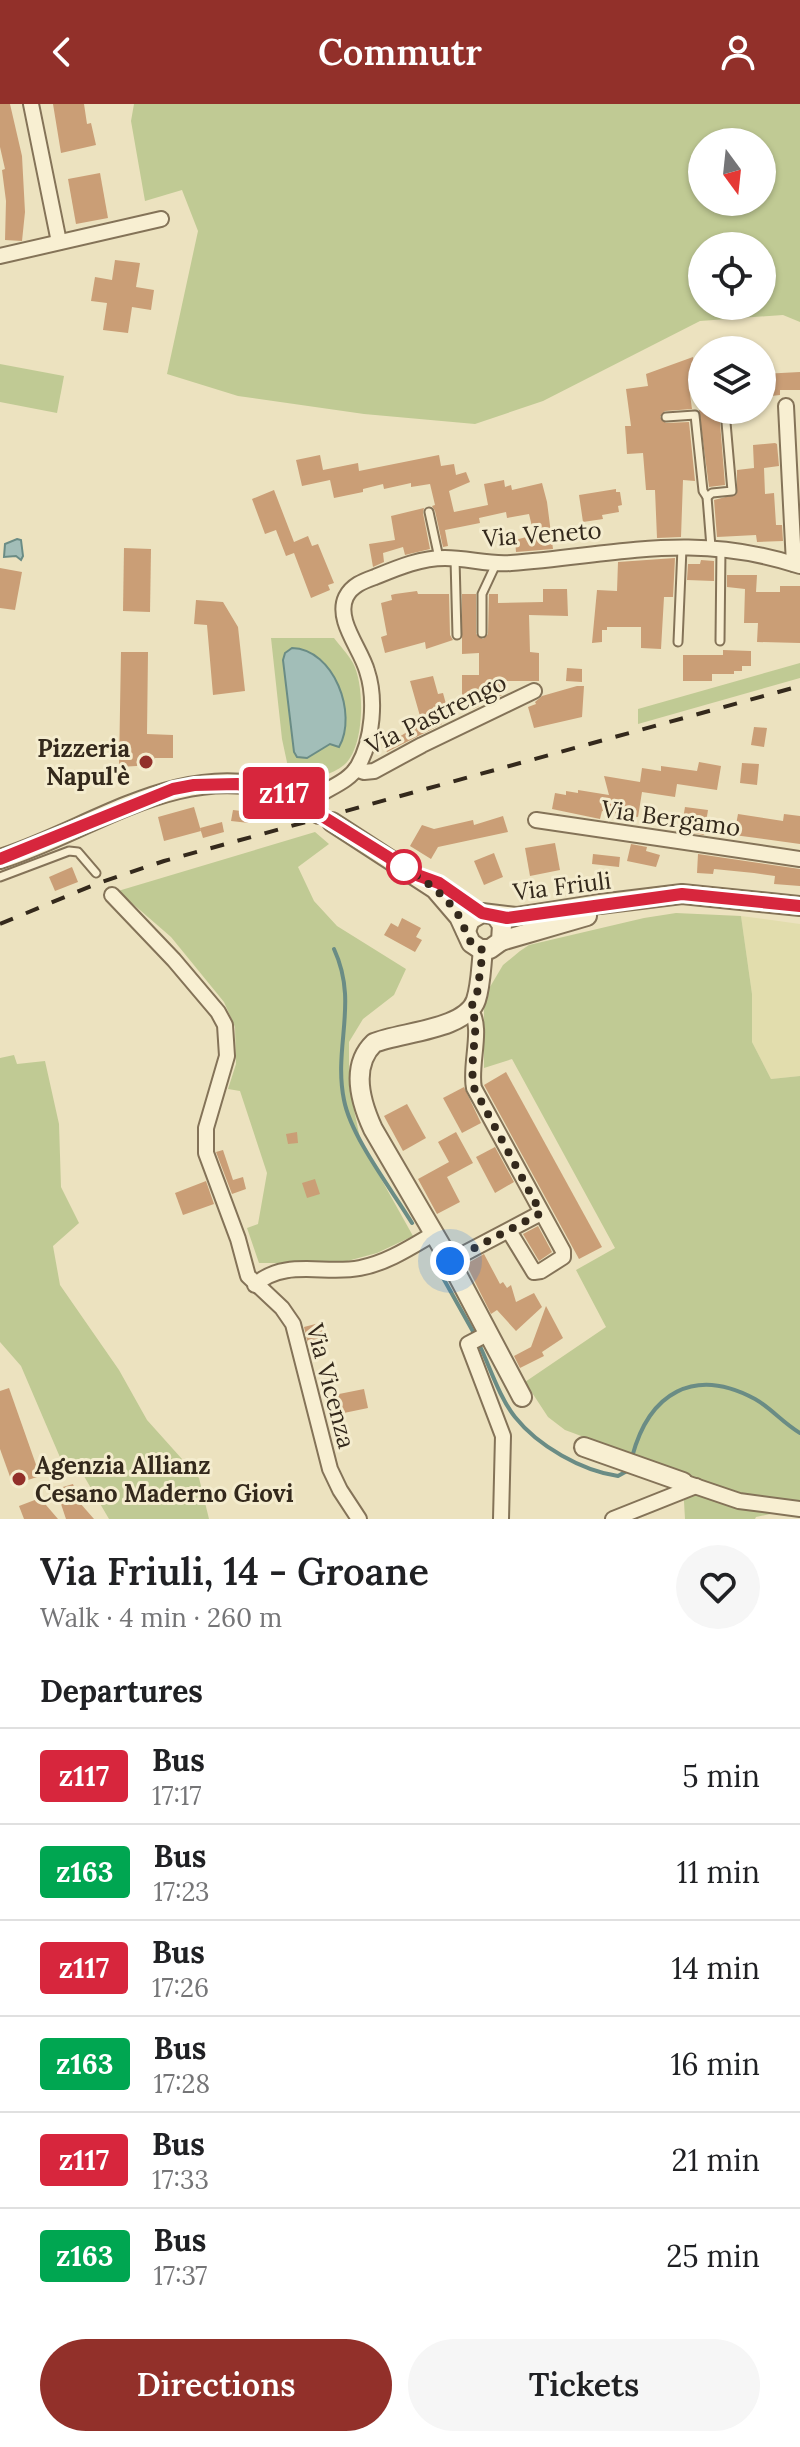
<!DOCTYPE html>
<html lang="en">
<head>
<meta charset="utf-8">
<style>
  body { margin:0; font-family:Lora,serif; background:#f6f6f6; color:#202124; height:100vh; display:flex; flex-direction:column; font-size:30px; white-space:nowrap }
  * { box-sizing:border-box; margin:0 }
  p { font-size:26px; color:#757577 }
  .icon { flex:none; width:44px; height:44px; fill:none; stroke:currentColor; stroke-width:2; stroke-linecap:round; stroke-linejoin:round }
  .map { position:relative; height:1415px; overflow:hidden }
  .panel { display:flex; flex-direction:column; background:#fff; flex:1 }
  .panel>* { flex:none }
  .badge { padding:0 16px; border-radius:6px; font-size:28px; line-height:52px }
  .needle { width:52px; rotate:165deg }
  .controls { position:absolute; left:688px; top:24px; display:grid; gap:16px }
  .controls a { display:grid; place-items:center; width:88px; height:88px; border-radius:50%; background:#fff; box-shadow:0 2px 6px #0004; font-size:40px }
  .you { position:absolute; width:40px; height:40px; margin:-20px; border:6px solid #fff; border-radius:50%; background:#1a73e8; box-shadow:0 0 0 12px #1a73e833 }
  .map>.badge { position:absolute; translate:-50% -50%; box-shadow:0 0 0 4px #fff }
  h2 { padding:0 40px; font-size:30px; line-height:72px }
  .round { display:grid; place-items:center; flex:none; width:84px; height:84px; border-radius:42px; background:#f6f6f6 }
  .headline { display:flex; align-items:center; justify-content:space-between; height:136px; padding:0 40px }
  h1 { font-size:38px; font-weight:600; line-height:60px }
  .primary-button { display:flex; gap:16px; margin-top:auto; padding:16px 40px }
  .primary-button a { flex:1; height:92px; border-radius:48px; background:#92302a; color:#fff; font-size:32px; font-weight:600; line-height:92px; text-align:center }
  .primary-button a+a { background:#f6f6f6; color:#202124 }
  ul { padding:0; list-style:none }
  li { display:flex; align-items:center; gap:24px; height:96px; padding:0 40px; border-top:2px solid #e0e0e0 }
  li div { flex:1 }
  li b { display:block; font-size:30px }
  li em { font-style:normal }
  li .badge { min-width:88px; font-weight:700; text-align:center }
  header { display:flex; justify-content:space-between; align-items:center; height:104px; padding:0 40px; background:#92302a; color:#fff; font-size:36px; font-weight:600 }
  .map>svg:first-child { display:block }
  .farmland { fill:#e2ddad }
  .green { fill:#c0ca94; fill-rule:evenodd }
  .water { fill:#a2beb8; stroke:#6a8c85; stroke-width:2 }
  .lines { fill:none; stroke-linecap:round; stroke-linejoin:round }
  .stream { stroke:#6a8c85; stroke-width:4 }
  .building { fill:#ca9e76 }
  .service-casing { stroke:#847358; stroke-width:11 }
  .minor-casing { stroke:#847358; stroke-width:18 }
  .tertiary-casing { stroke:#847358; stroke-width:22 }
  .service { stroke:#f8efd2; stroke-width:7 }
  .minor { stroke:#f8efd2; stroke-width:14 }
  .tertiary { stroke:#f8efd2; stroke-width:18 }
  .rail { stroke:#34291c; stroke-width:4; stroke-dasharray:14 14; stroke-linecap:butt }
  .line-casing { stroke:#fff; stroke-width:18 }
  .line { stroke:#d7263d; stroke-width:12 }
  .walk { stroke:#34291c; stroke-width:8; stroke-dasharray:0 14.4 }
  .poi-dot { fill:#92302a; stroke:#f4ecce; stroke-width:3 }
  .stop-dot { fill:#fff; stroke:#d7263d; stroke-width:4 }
  .labels { text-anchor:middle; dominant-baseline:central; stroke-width:6; stroke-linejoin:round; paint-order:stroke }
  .street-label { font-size:24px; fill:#34291c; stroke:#f4ecce }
  .poi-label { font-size:24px; font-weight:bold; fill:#34291c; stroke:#f4ecce; text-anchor:end }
</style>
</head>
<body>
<header><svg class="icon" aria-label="back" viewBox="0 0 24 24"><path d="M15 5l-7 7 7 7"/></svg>Commutr<svg class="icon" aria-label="person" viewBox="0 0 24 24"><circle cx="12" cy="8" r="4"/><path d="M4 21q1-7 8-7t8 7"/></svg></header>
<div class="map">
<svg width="800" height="1415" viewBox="0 0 800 1415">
  <rect width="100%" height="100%" fill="#ece2bf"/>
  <path class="farmland" d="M741 812 800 820V972L771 975 752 938V890Z"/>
  <g class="green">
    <path d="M134 0H800V218L783 211 700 217 543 297 475 320 364 310 238 292 167 270 198 127 182 86 145 97 131 17ZM702 38H762V98H702ZM702 142H762V202H702Z"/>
    <path d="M0 260 64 272 57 309 0 298Z"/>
    <path d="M271 534H334C340 542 348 550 353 559 365 581 365 644 344 661 332 671 312 675 297 677L294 664 288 663 282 635ZM292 544C337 545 354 609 338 643L331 639 308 654 295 651 294 648 283 556 288 546Z"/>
    <path d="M800 559V574L638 620V605Z"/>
    <path d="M315 728 329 740 298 763 314 797 337 822 406 865 394 891 363 915 349 938V982L361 1039 413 1132 377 1149 340 1159H259L247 1124 258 1120 267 1069 240 987 228 985 236 960 235 923 224 898 171 833 118 787Z"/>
    <path d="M676 809 741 812 752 890V938L771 975 800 972V1404L756 1413 755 1415H685L683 1380 619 1346 565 1326 548 1313 525 1278 606 1223 576 1166 615 1144 512 955 484 964V893L503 861 520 847 529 841 644 814Z"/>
    <path d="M14 951 17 960 45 957 59 1020 61 1083 79 1119 53 1142 60 1181 119 1266 147 1316 199 1374 209 1415H109L81 1367 68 1372 21 1262 0 1238V954Z"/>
  </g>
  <g class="water">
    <path d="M17 435 21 436 23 452 21 456 16 452 4 453 5 440Z"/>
    <path d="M292 544C334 545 358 610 339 643L330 640 307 654 297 653 294 648 283 556 285 549Z"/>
  </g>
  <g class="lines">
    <g class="stream">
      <path d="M334 845C359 899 333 942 344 996 351 1033 392 1086 412 1119"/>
      <path d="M433 1156 475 1231"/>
      <path d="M479 1240C490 1263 499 1293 515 1313 538 1342 582 1367 618 1372L627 1367"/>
      <path d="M632 1353C649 1289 694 1262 755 1295 771 1304 783 1319 800 1329"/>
    </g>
  </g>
  <g class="building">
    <path d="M0 0H10L22 52 25 108 22 137 5 136 6 97 2 66 5 65 0 43Z"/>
    <path d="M53 0H84L87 20 91 19 96 41 61 49Z"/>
    <path d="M100 69 108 114 76 120 68 75Z"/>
    <path d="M115 156 140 159 136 183 154 186 151 206 132 203 128 229 103 226 107 199 91 197 95 173 112 176Z"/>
    <path d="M693 253 694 259 702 258V281L689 283 692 305 665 307 660 313 666 319 689 318 695 377 683 376 681 433 657 434 655 386H646L643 349 627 350 625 322H631L626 285 648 282 646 270Z"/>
    <path d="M800 268V286H780V291L762 293V270Z"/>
    <path d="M699 306H719L725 381 709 383Z"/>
    <path d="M775 339 777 340 779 362 764 364 765 390 774 389 776 421H782L783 437 757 438 756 431 717 433 714 396 737 390V366L754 364 753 341Z"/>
    <path d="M320 351 323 366 358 359 359 367 439 351 441 362 454 360 456 371 466 368 470 378 449 387 454 408 488 401 484 380 504 376 505 383 511 381 512 386 542 379 547 398 553 445 516 448 515 436 534 431 529 410 507 414 506 408 479 414 480 419 445 426 448 442 443 443 435 407 432 402 435 401 430 380 411 383V379L384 385 383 380 363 385V388L334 394 330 376 302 382 296 356Z"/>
    <path d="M616 385V388H620L622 401 618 402 619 408 602 411 603 415 583 418 579 391Z"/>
    <path d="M274 386 294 438 308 432 312 442 318 440 334 479 328 481 330 486 311 494 294 449 286 452 276 426 265 430 252 395Z"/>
    <path d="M424 404 423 409 430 445 405 451 403 443 383 449 384 458 373 463 369 440 395 436 391 412Z"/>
    <path d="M124 444 151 445 150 508 123 507Z"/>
    <path d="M675 454 673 493H664L661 545 641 544V523H607V526H602V538L592 539 597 486 617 487 618 458Z"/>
    <path d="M701 456 714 457V477L687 476 688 460H700Z"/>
    <path d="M0 464 22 468 15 506 0 504Z"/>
    <path d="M727 471H757L756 488H780V482H800V539L757 538 758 519H744L745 485 727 483Z"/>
    <path d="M543 485H567L568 512 529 511 530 548 539 549V577H502V591L491 597H479V602L473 605H462V571H479V549L462 550V490H476V530L483 535 488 530 489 490H498V499L543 498Z"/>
    <path d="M417 487 418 490H449L450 531 453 536 426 545 425 538 385 549 381 533 387 531 381 499 392 496 391 491 395 490Z"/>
    <path d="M196 496 223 498 238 523 245 587 213 591 207 521 194 520Z"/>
    <path d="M723 546 751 547V562H742V567H734V570H712V577H683V551H723Z"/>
    <path d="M121 548H148L147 630 173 631V654H155L154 661 119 663Z"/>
    <path d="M567 564 582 565V578L566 577Z"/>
    <path d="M433 572 438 590 443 589 446 600 433 603 442 620 387 648 384 642 422 619 410 577Z"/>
    <path d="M577 582H584L582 613 534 624 528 603 536 600 535 598 542 592Z"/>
    <path d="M754 623 767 624 764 643 751 641Z"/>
    <path d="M699 658 721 662 717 686 677 680 675 693 642 688 638 713 602 707 600 715 552 705 555 689 566 691V687L578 689V686L609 691 604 672 640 678 642 664 661 667V662L697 667Z"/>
    <path d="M742 659 759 660 757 681 740 679Z"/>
    <path d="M194 703 201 727 164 737 158 713Z"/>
    <path d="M685 703 708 706 704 731 681 727Z"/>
    <path d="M233 706 250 708 249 719 231 717Z"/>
    <path d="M738 710 783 717 784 710 800 712V740L734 731Z"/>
    <path d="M503 712 508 728 438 743 431 755 410 742 422 721 434 725 473 716 474 721Z"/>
    <path d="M222 718 224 728 203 734 200 724Z"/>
    <path d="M555 739 560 766 530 772 525 744Z"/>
    <path d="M631 740 647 743 646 747 660 751 656 763 627 757Z"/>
    <path d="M494 749 503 773 484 781 474 757Z"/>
    <path d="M593 750 620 753 619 763 592 760Z"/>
    <path d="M698 750 800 765V782L774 780 775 772 754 769 714 765 713 770 697 769Z"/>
    <path d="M72 763 78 778 55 787 49 773Z"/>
    <path d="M402 814 421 824 416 833 422 836 415 848 384 831 391 819 398 823Z"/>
    <path d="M506 968 602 1143 579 1155 484 981Z"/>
    <path d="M464 983 481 1019 462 1029 443 994Z"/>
    <path d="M407 1000 426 1034 403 1047 384 1012Z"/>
    <path d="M297 1028 298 1039 288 1040 286 1030Z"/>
    <path d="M456 1028 473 1059 447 1073 460 1098 437 1110 418 1075 449 1058 438 1038Z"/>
    <path d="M495 1043 514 1078 495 1089 476 1053Z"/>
    <path d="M223 1046 233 1076 243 1073 246 1085 232 1090 216 1048Z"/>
    <path d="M315 1075 320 1090 307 1094 302 1079Z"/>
    <path d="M206 1077 214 1100 183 1111 175 1089Z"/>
    <path d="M538 1122 552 1148 539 1157 523 1130Z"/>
    <path d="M484 1150 500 1180 503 1178 507 1184 511 1181 516 1198 534 1189 542 1203 516 1227 497 1206 491 1210 466 1160Z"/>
    <path d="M546 1202 563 1234 542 1248 544 1252 520 1264 514 1252 531 1243Z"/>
    <path d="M323 1218 328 1235 308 1240 304 1223Z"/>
    <path d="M9 1284 40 1372 13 1381 0 1345V1287Z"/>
    <path d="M364 1285 368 1304 339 1310 334 1291Z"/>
    <path d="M73 1380 80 1399 94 1415H66L56 1385Z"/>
    <path d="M40 1394 58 1415H24L19 1402Z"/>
  </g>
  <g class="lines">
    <defs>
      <g id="service">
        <path d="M666 313 695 311 703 387 707 393 711 443"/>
        <path d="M707 393 712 389 732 387 725 307"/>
        <path d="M429 408 439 454"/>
        <path d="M455 455 457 531"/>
        <path d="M482 529V490L496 460"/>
        <path d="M720 537 721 444"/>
        <path d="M678 538 682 444"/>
        <path d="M0 773 69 747 78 748 96 769"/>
      </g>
      <g id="minor">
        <path d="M31 0 59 138"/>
        <path d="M0 152 161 115"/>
        <path d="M786 302 794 460"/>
        <path d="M356 665 364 668 374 667 422 641 534 587"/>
        <path d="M306 701C321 685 347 681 358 662 373 636 376 594 367 567 361 545 335 516 346 493 352 481 364 477 375 473 397 464 420 454 445 454 468 454 489 461 511 459 618 451 693 427 800 462"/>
        <path d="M536 716 800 755"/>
        <path d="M112 791 174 856 218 908 225 921 227 952 206 1024V1049L238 1135 248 1172 282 1204 293 1220 330 1365 340 1386 359 1415"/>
        <path d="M470 906C484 922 469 962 474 984L563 1147V1153L541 1167 534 1168 509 1127"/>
        <path d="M450 1157 541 1109"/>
        <path d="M255 1181C284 1154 325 1171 360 1164 387 1159 411 1143 435 1129"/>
        <path d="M489 1229 468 1240 503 1332 501 1415"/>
        <path d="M683 1378 739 1397 800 1405"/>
        <path d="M613 1415 696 1382"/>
      </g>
      <g id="tertiary">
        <path d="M332 718 435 785 459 813 471 839 480 845H490L501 837 502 821 495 811"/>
        <path d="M0 755C92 726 181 654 282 688 294 692 308 702 319 710"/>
        <path d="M466 827 470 816 482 809 516 813 600 800 682 790 800 802"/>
        <path d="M501 837 587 812"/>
        <path d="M483 846C481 862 481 881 476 896 466 926 400 928 374 939 350 962 361 999 373 1025L450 1157 522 1293"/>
        <path d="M584 1343 683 1378"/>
      </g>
    </defs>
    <use href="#service" class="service-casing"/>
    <use href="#minor" class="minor-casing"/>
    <use href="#tertiary" class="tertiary-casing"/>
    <use href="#service" class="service"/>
    <use href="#minor" class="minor"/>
    <use href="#tertiary" class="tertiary"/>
    <path class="rail" d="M0 820 96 780 164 757 800 582"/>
  </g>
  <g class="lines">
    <defs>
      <path id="line" d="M0 755 173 685 194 681 237 680 285 689 417 771 439 779 482 809 507 814 682 790 800 802"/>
    </defs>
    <use href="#line" class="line-casing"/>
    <use href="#line" class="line"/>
    <path class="walk" d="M404 763 392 756C417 771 443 787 459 812 467 826 466 841 483 846L477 890 470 906 476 917 472 966 474 984 541 1109 450 1157"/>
  </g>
  <g class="poi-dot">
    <circle cx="146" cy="658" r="8"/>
    <circle cx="19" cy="1375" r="8"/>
  </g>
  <circle class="stop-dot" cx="404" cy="763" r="16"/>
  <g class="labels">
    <g class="street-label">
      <text transform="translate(542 430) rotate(-4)">Via Veneto</text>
      <text transform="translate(436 610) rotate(-26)">Via Pastrengo</text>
      <text transform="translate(671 714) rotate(8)">Via Bergamo</text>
      <text transform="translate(562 782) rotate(-7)">Via Friuli</text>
      <text transform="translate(331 1282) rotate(75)">Via Vicenza</text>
    </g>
    <g class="poi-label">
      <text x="130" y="644">Pizzeria<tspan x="130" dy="28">Napul'è</tspan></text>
      <text x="35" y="1361" text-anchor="start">Agenzia Allianz<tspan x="35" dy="28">Cesano Maderno Giovi</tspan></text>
    </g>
  </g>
</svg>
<div class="controls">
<a><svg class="needle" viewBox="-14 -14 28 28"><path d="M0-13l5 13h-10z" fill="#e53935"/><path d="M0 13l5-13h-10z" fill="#757577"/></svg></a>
<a><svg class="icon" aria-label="locate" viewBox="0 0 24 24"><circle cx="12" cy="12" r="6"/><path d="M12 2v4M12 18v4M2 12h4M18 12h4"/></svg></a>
<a><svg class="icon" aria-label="layers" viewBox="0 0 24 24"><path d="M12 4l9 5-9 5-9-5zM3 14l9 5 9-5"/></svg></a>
</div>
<div class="you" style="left:450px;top:1157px"></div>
<b class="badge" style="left:284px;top:689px;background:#d7263d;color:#fff">z117</b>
</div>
<section class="panel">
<div class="headline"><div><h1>Via Friuli, 14 - Groane</h1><p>Walk · 4 min · 260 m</p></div><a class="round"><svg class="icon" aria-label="heart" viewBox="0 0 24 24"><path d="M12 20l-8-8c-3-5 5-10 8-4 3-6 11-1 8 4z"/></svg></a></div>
<h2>Departures</h2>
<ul>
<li><span class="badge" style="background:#d7263d;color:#fff">z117</span><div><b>Bus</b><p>17:17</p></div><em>5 min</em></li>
<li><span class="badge" style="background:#00a651;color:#fff">z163</span><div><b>Bus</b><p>17:23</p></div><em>11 min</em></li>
<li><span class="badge" style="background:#d7263d;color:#fff">z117</span><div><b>Bus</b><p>17:26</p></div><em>14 min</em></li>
<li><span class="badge" style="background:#00a651;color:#fff">z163</span><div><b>Bus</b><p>17:28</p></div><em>16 min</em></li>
<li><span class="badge" style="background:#d7263d;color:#fff">z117</span><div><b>Bus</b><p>17:33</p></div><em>21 min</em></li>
<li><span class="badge" style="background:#00a651;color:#fff">z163</span><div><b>Bus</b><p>17:37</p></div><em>25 min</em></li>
</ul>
<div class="primary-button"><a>Directions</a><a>Tickets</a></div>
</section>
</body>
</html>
